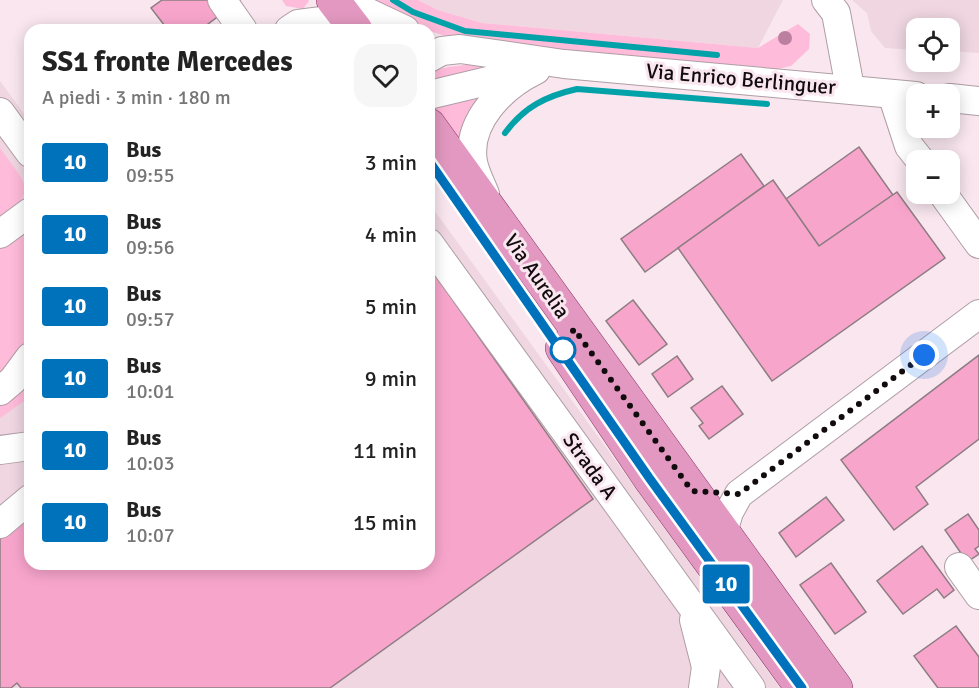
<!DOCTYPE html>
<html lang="it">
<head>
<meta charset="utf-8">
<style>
  body { margin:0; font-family:Signika,sans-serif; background:#f6f6f6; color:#222; height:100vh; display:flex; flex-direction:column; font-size:22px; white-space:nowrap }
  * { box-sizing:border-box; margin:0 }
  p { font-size:20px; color:#767676 }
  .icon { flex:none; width:33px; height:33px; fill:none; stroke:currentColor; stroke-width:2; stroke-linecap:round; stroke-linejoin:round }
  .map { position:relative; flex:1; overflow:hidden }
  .sheet { position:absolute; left:24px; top:24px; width:411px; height:546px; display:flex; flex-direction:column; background:#fff; border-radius:18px; box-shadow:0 3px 15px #0003 }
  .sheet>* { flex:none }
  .badge { padding:0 12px; border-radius:4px; font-size:21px; line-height:39px }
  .fabs { position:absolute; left:906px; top:18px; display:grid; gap:12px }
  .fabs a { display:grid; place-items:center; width:54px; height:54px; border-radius:12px; background:#fff; box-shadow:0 3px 15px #0003; font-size:30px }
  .you { position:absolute; width:30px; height:30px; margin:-15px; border:4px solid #fff; border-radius:50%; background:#1a73e8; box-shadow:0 0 0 9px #1a73e833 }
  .map>.badge { position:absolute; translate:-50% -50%; box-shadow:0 0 0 3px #fff }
  .round { display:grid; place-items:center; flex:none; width:63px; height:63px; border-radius:18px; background:#f6f6f6 }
  .headline { display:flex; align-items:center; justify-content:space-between; height:102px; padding:0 18px }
  h1 { font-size:28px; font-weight:700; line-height:45px }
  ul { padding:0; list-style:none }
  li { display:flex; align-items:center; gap:18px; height:72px; padding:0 18px }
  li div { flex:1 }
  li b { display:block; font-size:22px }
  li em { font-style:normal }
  li .badge { min-width:66px; font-weight:700; text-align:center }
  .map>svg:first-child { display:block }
  .built { fill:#efd6e1 }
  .green { fill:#ffbbda }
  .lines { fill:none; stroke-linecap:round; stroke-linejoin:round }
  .stream { stroke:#03a2a9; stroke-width:6 }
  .building { fill:#f8a5cc; stroke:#8d7d83; stroke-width:1.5 }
  .minor-casing { stroke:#af9ea5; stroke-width:30 }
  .major-casing { stroke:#8c3a66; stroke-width:34 }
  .minor { stroke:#fff; stroke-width:28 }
  .major { stroke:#e298c0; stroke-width:33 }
  .tree { fill:#bb7f9f }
  .line-casing { stroke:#fff; stroke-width:14 }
  .line { stroke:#0072bc; stroke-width:9 }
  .walk { stroke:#110b0e; stroke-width:6; stroke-dasharray:0 10.8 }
  .stop-dot { fill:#fff; stroke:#0072bc; stroke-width:3 }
  .labels { text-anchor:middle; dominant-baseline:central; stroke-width:6; stroke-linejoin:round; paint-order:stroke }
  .street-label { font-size:21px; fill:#110b0e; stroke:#f9e6ee }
</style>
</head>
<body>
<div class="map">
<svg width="979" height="688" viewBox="0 0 979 688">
  <rect width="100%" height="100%" fill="#f9e6ee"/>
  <g class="built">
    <path d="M418 0H783L758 48 482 23 438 10Z"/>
    <path d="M852 0H979V53L950 51V28H916V50L885 48 871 31 867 13Z"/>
    <path d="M0 81 30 122V564H429V203L780 688H0Z"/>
  </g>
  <g class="green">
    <path d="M282 0H308L309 1 303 9 286 6Z"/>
    <path d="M365 0H418L438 10 482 23 758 48 798 24 810 34 809 49 791 66 773 70 458 40 405 23Z"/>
    <path d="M498 61 503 65 429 84V72L448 67Z"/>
    <path d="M481 97 459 144 429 113V104Z"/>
    <path d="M0 148C27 186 38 189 0 225Z"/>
    <path d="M30 227V349L0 385V239Z"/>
    <path d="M30 364V397L0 418V397Z"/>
  </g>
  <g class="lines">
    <g class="stream">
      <path d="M393 0 413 12 465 31 717 55"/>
      <path d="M505 133C524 107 546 96 577 89L767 104"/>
    </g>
  </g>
  <g class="building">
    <path d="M162 0H240L200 30H168L151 8Z"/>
    <path d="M859 147 893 195 819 246 786 199Z"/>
    <path d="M741 154 764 186 645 272 621 239Z"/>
    <path d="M773 180 819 246 897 192 945 258 772 381 678 248Z"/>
    <path d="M429 266 593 499 330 688H21L17 683 11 688H0V537L30 516V564H429Z"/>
    <path d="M633 300 667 344 639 365 606 321Z"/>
    <path d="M979 355V439L916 487 928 504 894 530 841 460Z"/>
    <path d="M677 356 693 379 668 397 652 374Z"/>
    <path d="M722 386 743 414 709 439 699 426 703 423 691 408Z"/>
    <path d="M826 497 844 520 796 557 779 533Z"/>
    <path d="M968 514 979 530V546L975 549 979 554 967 562 945 530Z"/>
    <path d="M922 546 954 590 944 598 937 589 903 614 877 581Z"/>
    <path d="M831 563 866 612 835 634 800 585Z"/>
    <path d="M956 626 979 657V688H938L914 656Z"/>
  </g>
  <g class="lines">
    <defs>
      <g id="minor">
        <path d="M222 0 243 30"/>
        <path d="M353 0 367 12 405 30"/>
        <path d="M826 0 836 13 850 88"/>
        <path d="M289 30 298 24 330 20"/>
        <path d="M429 58 442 51 460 49 564 64 916 96"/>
        <path d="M892 94 909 146 920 160"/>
        <path d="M429 95 521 73"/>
        <path d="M950 98 979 101"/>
        <path d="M0 112 30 153"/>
        <path d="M485 194C481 184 475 173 473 162 466 121 503 86 536 70"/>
        <path d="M943 194 979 244"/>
        <path d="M0 234 30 212"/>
        <path d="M429 243 751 688"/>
        <path d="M0 391 13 380 30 357"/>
        <path d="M0 450 30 446"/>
        <path d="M0 524 30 499"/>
        <path d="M723 533 729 512 739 494 979 314"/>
        <path d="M959 567 979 595"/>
        <path d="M694 620 706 667 703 688"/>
      </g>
      <g id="major">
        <path d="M333 0 356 30"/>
        <path d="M429 125 836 688"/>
        <path d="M562 348 650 479 802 688"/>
      </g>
    </defs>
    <use href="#minor" class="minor-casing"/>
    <use href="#major" class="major-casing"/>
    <use href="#minor" class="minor"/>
    <use href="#major" class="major"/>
  </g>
  <circle class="tree" cx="785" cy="38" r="7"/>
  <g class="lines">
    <defs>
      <path id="line" d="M429 161 650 479 802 688"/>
    </defs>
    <use href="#line" class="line-casing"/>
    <use href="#line" class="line"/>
    <path class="walk" d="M563 350 574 329 692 491 739 494 924 355"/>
  </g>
  <circle class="stop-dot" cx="563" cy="350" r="12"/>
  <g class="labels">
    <g class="street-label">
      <text transform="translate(741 79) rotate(5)">Via Enrico Berlinguer</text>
      <text transform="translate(537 276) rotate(55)">Via Aurelia</text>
      <text transform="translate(590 466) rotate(54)">Strada A</text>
    </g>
  </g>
</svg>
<div class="fabs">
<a><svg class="icon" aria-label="locate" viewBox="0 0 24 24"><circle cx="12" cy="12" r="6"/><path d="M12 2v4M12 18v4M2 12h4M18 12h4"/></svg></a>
<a>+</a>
<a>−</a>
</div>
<div class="you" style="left:924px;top:355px"></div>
<b class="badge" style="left:726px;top:584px;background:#0072bc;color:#fff">10</b>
<section class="sheet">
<div class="headline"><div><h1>SS1 fronte Mercedes</h1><p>A piedi · 3 min · 180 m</p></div><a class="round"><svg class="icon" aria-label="heart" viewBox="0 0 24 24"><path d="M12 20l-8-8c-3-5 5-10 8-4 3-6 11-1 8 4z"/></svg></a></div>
<ul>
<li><span class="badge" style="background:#0072bc;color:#fff">10</span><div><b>Bus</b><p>09:55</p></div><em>3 min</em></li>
<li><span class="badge" style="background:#0072bc;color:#fff">10</span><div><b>Bus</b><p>09:56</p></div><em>4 min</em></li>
<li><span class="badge" style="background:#0072bc;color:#fff">10</span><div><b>Bus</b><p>09:57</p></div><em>5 min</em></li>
<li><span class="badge" style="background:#0072bc;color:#fff">10</span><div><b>Bus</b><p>10:01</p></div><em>9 min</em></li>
<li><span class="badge" style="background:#0072bc;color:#fff">10</span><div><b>Bus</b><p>10:03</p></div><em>11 min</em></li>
<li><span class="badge" style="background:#0072bc;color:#fff">10</span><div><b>Bus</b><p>10:07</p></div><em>15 min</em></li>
</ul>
</section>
</div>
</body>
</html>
